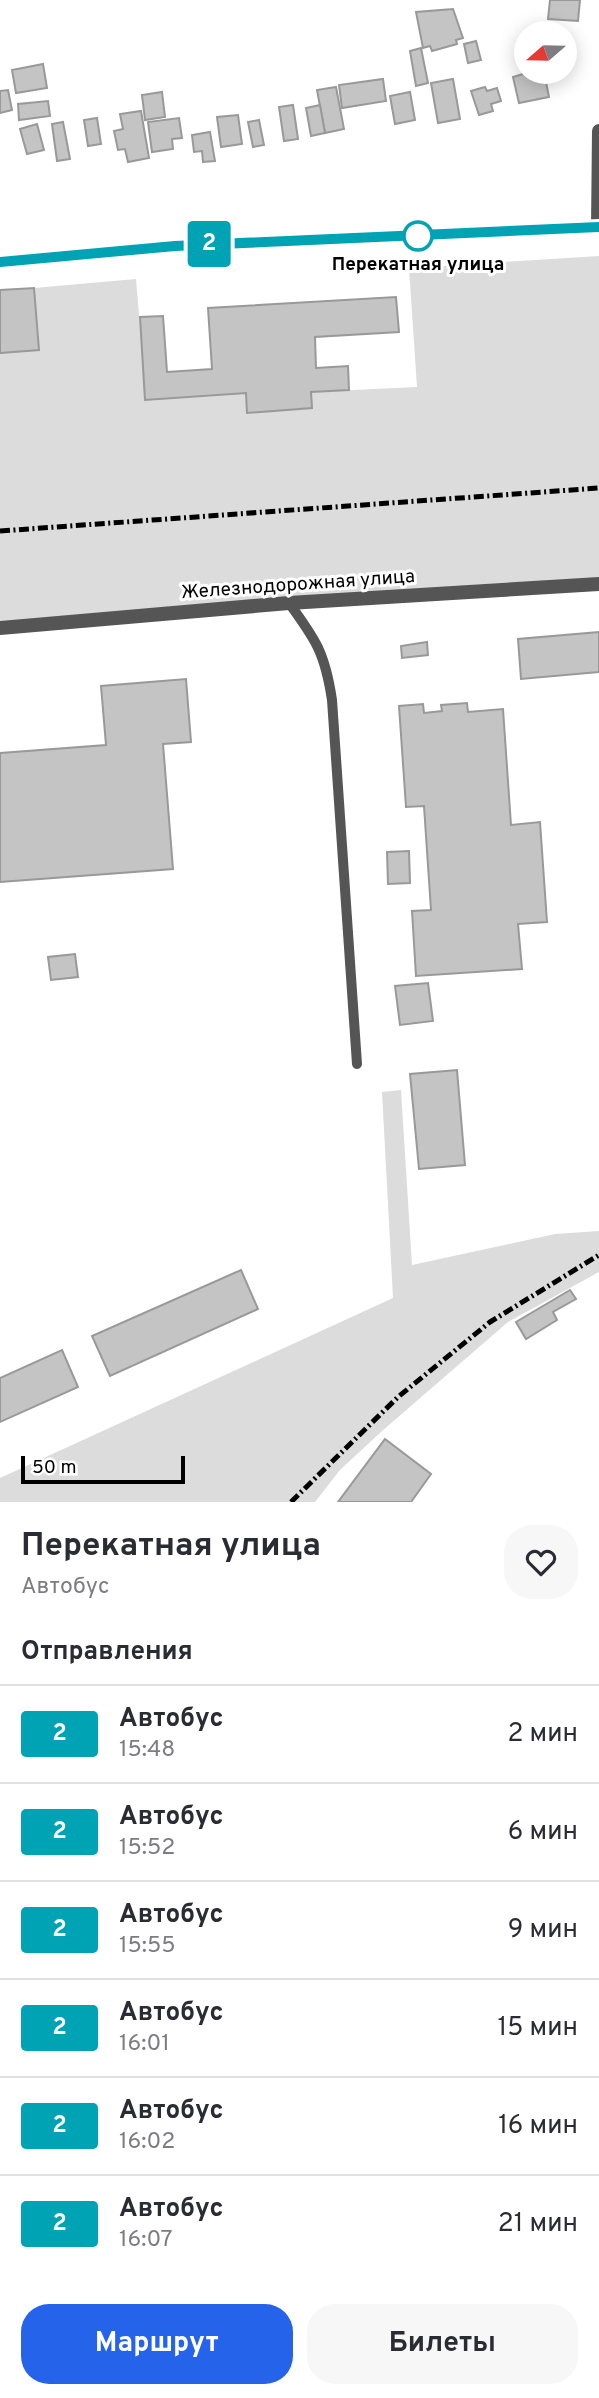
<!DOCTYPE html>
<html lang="ru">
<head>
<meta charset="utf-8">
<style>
  body { margin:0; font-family:Overpass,sans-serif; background:#f7f7f7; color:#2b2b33; height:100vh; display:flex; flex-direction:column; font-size:26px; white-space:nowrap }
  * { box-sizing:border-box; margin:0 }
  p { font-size:23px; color:#7c7c81 }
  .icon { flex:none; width:38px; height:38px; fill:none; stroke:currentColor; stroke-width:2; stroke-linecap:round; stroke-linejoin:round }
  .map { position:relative; height:1502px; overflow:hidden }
  .side { display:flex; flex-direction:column; background:#fff; flex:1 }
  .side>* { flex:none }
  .badge { padding:0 14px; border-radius:5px; font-size:24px; line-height:46px }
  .needle { width:46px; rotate:250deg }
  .controls { position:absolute; left:514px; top:21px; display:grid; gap:14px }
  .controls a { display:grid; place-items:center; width:63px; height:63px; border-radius:50%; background:#fff; box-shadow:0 4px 18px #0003; font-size:35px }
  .scale { position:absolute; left:21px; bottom:18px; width:164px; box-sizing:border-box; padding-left:7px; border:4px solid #000; border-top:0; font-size:19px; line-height:24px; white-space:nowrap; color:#000; -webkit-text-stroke:5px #fff; paint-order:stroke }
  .map>.badge { position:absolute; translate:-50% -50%; box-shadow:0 0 0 4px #fff }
  h2 { padding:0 21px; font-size:26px; line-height:63px }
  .round { display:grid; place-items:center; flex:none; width:74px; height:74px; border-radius:28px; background:#f7f7f7 }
  .headline { display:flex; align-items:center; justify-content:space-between; height:119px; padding:0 21px }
  h1 { font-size:33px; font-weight:700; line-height:52px }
  .primary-button { display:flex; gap:14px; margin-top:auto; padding:14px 21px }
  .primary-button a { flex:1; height:80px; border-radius:28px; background:#2563eb; color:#fff; font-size:28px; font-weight:700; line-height:80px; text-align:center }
  .primary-button a+a { background:#f7f7f7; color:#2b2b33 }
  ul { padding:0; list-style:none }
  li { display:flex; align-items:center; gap:21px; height:98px; padding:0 21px; border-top:2px solid #e1e1e2 }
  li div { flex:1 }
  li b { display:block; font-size:26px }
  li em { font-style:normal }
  li .badge { min-width:77px; font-weight:700; text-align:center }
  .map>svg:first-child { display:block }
  .green { fill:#dcdcdc }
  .building { fill:#c4c4c4; stroke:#999; stroke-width:2 }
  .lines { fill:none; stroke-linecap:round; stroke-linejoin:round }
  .lane { stroke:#555; stroke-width:10 }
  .street { stroke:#555; stroke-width:14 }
  .secondary { stroke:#222; stroke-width:14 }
  .rail { stroke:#000; stroke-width:5; stroke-dasharray:10 3.5 2 3.5; stroke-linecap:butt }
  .line-casing { stroke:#fff; stroke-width:16 }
  .line { stroke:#00a3b4; stroke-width:10 }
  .stop-dot { fill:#fff; stroke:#00a3b4; stroke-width:3.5 }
  .labels { text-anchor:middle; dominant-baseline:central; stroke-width:6; stroke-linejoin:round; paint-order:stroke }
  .stop-label { font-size:19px; font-weight:bold; fill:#000; stroke:#fff }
  .street-label { font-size:19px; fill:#000; stroke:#fff }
</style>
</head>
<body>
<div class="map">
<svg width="599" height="1502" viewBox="0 0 599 1502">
  <rect width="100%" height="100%" fill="#fff"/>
  <g class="green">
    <path d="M599 256V584L0 628V353L34 288 136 279 146 399 246 393 247 412 312 408 311 392 417 387 409 268Z"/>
    <path d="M401 1090 412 1265 555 1234 599 1231V1272L508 1322 382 1431 340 1470 315 1502H0V1478L393 1298 382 1092Z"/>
  </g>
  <g class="building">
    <path d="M550 0H580L578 21 548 19Z"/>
    <path d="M453 9 463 38 456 40 457 44 432 51 430 46 423 48 416 12Z"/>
    <path d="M476 41 481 60 468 63 464 44Z"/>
    <path d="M421 48 428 83 416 86 410 51Z"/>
    <path d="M43 64 47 88 16 93 12 70Z"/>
    <path d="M530 72H544L549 97 519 103 513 77Z"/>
    <path d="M383 79 386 101 342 108 339 85Z"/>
    <path d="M453 79 460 119 438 123 431 83Z"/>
    <path d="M336 87 344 129 325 133 317 90Z"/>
    <path d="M485 87 487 91 497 88 501 101 491 104 493 111 479 115 471 91Z"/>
    <path d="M8 90 12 110 0 113V91Z"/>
    <path d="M162 92 165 117 145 120 142 95Z"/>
    <path d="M410 92 415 120 395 124 390 96Z"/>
    <path d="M48 101 50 116 19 120 18 104Z"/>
    <path d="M293 105 298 139 284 141 279 107Z"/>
    <path d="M320 105 325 133 311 136 306 108Z"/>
    <path d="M141 111 149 158 128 162 125 149 118 150 114 131 123 129 120 114Z"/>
    <path d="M238 115 242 144 221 147 217 117Z"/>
    <path d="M97 118 101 144 88 146 84 120Z"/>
    <path d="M179 118 182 138 172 139 173 149 152 152 148 122Z"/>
    <path d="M259 120 264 145 253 147 248 122Z"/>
    <path d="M63 122 70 159 57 161 52 124Z"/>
    <path d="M37 124 44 150 27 154 20 129Z"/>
    <path d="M210 132 215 161 203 162 202 151 194 152 192 135Z"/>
    <path d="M34 288 39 350 0 353V290Z"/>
    <path d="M396 297 399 332 315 337 316 368 348 366 349 390 311 392 312 408 247 413 246 393 145 400 140 317 163 316 167 372 212 369 208 308Z"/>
    <path d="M599 632V672L521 679 518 639Z"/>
    <path d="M427 642 428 655 402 658 401 646Z"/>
    <path d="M186 679 191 742 163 744 173 869 0 882V753L106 745 101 686Z"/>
    <path d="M467 703 468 712 503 709 511 825 540 822 547 922 518 924 522 969 416 976 412 911 431 910 424 806 406 807 399 706 423 704 424 713 442 711 441 705Z"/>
    <path d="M409 851 410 883 388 884 387 852Z"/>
    <path d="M75 954 78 977 51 980 48 957Z"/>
    <path d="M428 983 433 1021 400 1025 395 986Z"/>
    <path d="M457 1070 465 1165 419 1169 410 1074Z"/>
    <path d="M241 1270 258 1309 110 1376 92 1336Z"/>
    <path d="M570 1290 576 1299 553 1312 557 1320 526 1339 516 1322Z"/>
    <path d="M62 1350 78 1387 0 1422V1378Z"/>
    <path d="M385 1439 431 1474 411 1502H338Z"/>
  </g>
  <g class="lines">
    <path class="lane" d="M289 603C316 640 325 653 332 700L357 1064"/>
    <g class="street">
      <path d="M598 227 599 131"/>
      <path d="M0 628 289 603 599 584"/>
    </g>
    <path class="secondary" d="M0 262 175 246 599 227"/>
    <g class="rail">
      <path d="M0 531 599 488"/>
      <path d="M291 1502 398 1397 490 1322 599 1255"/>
    </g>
  </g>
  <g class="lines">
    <defs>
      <path id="line" d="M0 262 175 246 599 227"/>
    </defs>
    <use href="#line" class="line-casing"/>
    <use href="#line" class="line"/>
  </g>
  <circle class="stop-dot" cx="418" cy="236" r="14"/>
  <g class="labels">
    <g class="stop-label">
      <text x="418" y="265">Перекатная улица</text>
    </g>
    <g class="street-label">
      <text transform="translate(298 585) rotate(-4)">Железнодорожная улица</text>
    </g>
  </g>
</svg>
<div class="controls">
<a><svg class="needle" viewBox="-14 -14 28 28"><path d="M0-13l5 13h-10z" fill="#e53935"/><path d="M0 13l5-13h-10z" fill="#7c7c81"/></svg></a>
</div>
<div class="scale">50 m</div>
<b class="badge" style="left:209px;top:244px;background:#00a3b4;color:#fff">2</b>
</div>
<section class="side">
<div class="headline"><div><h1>Перекатная улица</h1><p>Автобус</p></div><a class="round"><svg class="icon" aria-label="heart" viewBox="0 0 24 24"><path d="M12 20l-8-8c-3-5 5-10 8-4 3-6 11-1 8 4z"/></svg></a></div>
<h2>Отправления</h2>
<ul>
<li><span class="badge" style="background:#00a3b4;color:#fff">2</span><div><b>Автобус</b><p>15:48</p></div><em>2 мин</em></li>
<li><span class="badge" style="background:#00a3b4;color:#fff">2</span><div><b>Автобус</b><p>15:52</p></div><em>6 мин</em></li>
<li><span class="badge" style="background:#00a3b4;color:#fff">2</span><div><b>Автобус</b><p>15:55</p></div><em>9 мин</em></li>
<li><span class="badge" style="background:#00a3b4;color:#fff">2</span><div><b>Автобус</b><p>16:01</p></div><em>15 мин</em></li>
<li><span class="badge" style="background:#00a3b4;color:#fff">2</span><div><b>Автобус</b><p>16:02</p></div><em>16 мин</em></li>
<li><span class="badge" style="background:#00a3b4;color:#fff">2</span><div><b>Автобус</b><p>16:07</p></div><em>21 мин</em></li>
</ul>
<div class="primary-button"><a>Маршрут</a><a>Билеты</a></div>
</section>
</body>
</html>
